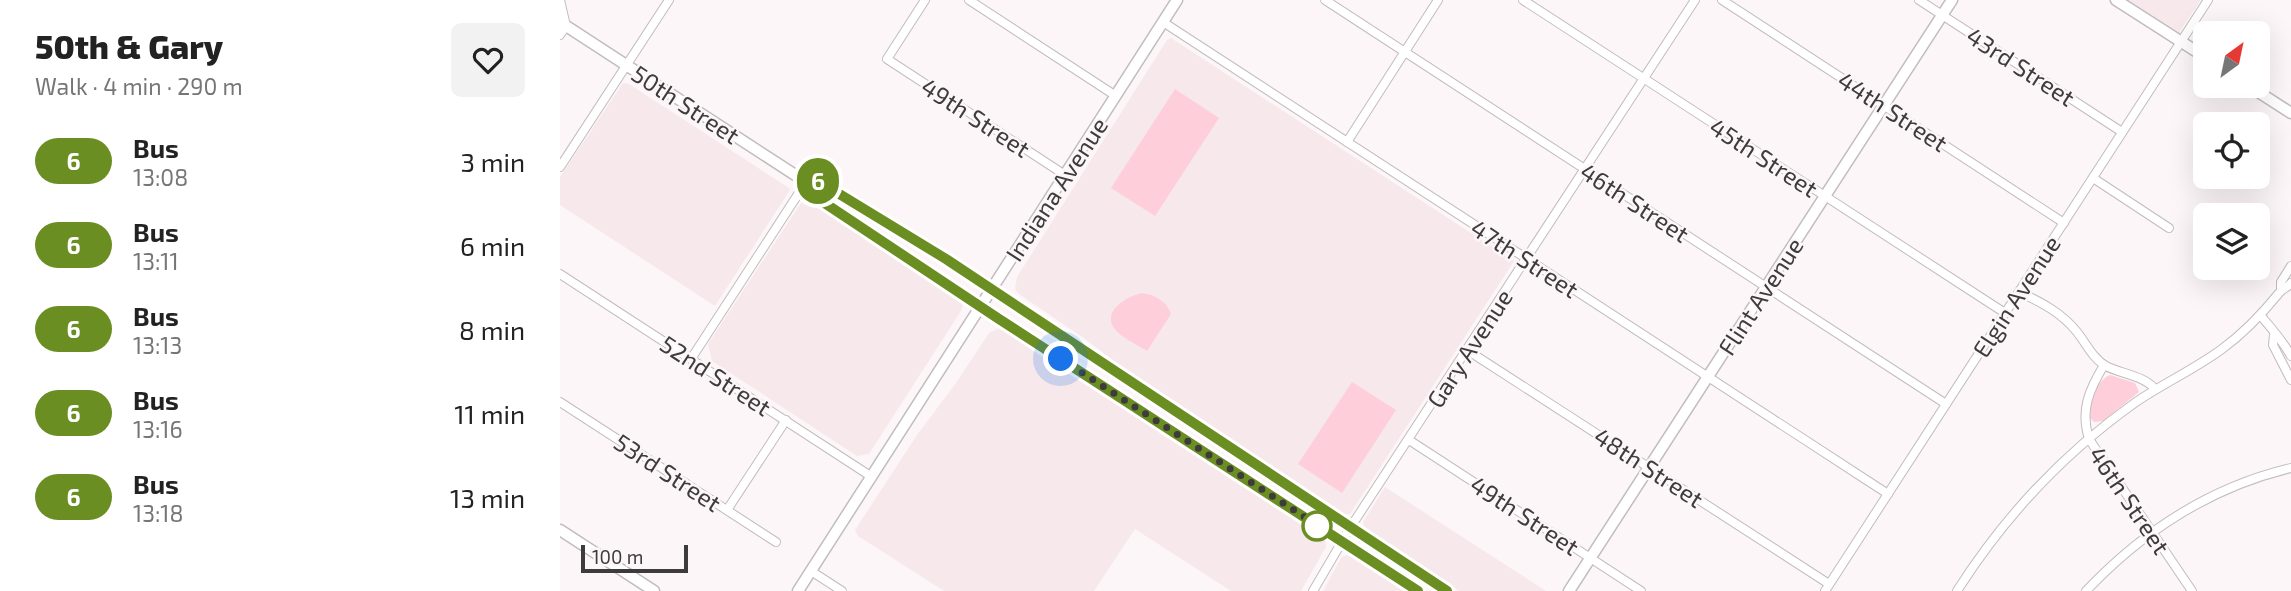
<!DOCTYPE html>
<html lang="en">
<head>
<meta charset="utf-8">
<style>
  body { margin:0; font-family:"Exo 2",sans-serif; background:#f2f2f2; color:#222; height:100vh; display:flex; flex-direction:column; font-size:26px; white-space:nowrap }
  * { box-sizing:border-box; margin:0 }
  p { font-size:23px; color:#767676 }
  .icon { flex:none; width:38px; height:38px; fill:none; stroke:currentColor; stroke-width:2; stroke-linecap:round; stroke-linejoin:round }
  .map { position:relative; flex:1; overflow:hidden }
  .details { display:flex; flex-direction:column; background:#fff; width:560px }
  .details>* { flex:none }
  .badge { padding:0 14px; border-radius:23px; font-size:24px; line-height:46px }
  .needle { width:46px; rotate:33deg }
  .controls { position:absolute; left:1633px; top:21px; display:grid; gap:14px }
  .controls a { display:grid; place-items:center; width:77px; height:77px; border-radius:10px; background:#fff; box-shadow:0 7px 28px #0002; font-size:35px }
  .scale { position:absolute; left:21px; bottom:18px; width:107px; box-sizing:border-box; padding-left:7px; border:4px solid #3d3b3c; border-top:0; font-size:19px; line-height:24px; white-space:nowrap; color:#3d3b3c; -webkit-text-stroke:5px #fcf6f8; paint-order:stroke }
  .you { position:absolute; width:35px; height:35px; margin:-18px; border:5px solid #fff; border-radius:50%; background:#1a73e8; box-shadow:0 0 0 10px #1a73e833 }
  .map>.badge { position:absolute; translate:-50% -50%; box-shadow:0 0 0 4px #fff }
  .round { display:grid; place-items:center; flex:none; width:74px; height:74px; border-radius:10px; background:#f2f2f2 }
  .overview { display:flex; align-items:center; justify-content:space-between; height:119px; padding:0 35px }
  h1 { font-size:33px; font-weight:800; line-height:52px }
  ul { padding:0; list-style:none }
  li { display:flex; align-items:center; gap:21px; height:84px; padding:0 35px }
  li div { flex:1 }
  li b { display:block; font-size:26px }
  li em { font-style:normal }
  li .badge { min-width:77px; font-weight:700; text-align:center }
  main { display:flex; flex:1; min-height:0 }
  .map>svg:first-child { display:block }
  .built { fill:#f7e8ec }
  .green { fill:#fecfdb }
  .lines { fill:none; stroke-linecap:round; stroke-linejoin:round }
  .street-casing { stroke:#c2bcbe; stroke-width:10 }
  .secondary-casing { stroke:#c2bcbe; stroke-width:13 }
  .street { stroke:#fff; stroke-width:8 }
  .secondary { stroke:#fff; stroke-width:10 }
  .line-casing { stroke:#fff; stroke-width:16 }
  .line { stroke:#6b8e23; stroke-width:10 }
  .walk { stroke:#3d3b3c; stroke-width:7; stroke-dasharray:0 12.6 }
  .stop-dot { fill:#fff; stroke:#6b8e23; stroke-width:3.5 }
  .labels { text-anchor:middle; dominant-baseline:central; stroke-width:5; stroke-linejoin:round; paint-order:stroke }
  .street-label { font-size:24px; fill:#3d3b3c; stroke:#fcf6f8 }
</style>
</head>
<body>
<main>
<section class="details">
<div class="overview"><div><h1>50th &amp; Gary</h1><p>Walk · 4 min · 290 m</p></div><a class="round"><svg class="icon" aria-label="heart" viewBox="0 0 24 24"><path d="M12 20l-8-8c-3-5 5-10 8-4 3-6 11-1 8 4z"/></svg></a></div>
<ul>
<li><span class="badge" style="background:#6b8e23;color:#fff">6</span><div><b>Bus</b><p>13:08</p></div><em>3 min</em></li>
<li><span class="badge" style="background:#6b8e23;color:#fff">6</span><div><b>Bus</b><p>13:11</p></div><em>6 min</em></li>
<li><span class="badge" style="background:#6b8e23;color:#fff">6</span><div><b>Bus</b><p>13:13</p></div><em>8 min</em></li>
<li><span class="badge" style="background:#6b8e23;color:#fff">6</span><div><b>Bus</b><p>13:16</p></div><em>11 min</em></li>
<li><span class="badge" style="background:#6b8e23;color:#fff">6</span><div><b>Bus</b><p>13:18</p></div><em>13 min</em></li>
</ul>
</section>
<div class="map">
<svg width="1731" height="591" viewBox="0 0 1731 591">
  <rect width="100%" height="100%" fill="#fcf6f8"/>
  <g class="built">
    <path d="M1568 0H1641L1619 32Z"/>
    <path d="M611 38 954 261 790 514 781 515 598 394 525 339 459 294 455 289 457 277 607 40Z"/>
    <path d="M63 83 69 84 229 188 230 190 155 306 0 205V177Z"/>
    <path d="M243 200 251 201 397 298 403 305 401 311 309 454 297 456 152 361 148 344Z"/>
    <path d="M439 328 452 334 765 539 766 547 741 591H671L575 529 534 591H384L298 536 295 530 357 435 396 383 429 333Z"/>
    <path d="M825 487 986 591H899L805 530 803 522Z"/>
    <path d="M787 555 792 556 846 591H763L781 558Z"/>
  </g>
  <g class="green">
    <path d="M615 89 659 118 595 216 551 188Z"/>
    <path d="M582 293C595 295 607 301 611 314L587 351C578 345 560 337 554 328 542 310 568 296 582 293Z"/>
    <path d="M1550 375 1575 383 1579 392 1543 421 1534 422 1530 418C1530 403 1535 381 1550 375Z"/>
    <path d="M792 382 836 410 782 493 738 464Z"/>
  </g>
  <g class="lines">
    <defs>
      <g id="street">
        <path d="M365 0 327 59 505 175"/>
        <path d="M409 0 556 96"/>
        <path d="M765 0 1386 404"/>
        <path d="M963 0 1445 313"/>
        <path d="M1162 0 1504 223"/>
        <path d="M1359 0 1562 132"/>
        <path d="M603 22 1328 494"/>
        <path d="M0 35 6 26 0 0"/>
        <path d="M787 142 878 0"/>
        <path d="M0 167 109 0"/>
        <path d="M1533 178 1609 228"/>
        <path d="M0 274 312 477"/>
        <path d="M1721 290V282L1731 266"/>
        <path d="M1459 292C1481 302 1502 313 1517 332 1526 343 1533 359 1546 366 1561 374 1583 375 1595 389"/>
        <path d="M1701 316C1712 329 1723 341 1731 356"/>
        <path d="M1714 335 1713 345 1731 380"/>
        <path d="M907 350 1269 584"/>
        <path d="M131 359 246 182"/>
        <path d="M1544 365C1529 390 1520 410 1529 439L1632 591"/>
        <path d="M0 402 216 542"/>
        <path d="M849 440 1081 591"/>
        <path d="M167 510 226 420"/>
        <path d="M251 571 282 591"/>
        <path d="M753 591 790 528 1135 0"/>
        <path d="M1265 591 1648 0"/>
        <path d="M1397 591C1444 517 1504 453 1576 402 1604 383 1635 369 1662 349 1684 333 1702 314 1719 293 1723 288 1727 288 1731 283"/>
        <path d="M1526 591C1582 532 1651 487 1731 468"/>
      </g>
      <g id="secondary">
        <path d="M1556 0 1645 57"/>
        <path d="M0 22 246 182 251 193 439 319 858 591"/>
        <path d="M1689 86 1731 113"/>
        <path d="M246 182H258L409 274 887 591"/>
        <path d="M0 530 94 591"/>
        <path d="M238 591 617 0"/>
        <path d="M1009 591 1392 0"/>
      </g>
    </defs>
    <use href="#street" class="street-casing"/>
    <use href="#secondary" class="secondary-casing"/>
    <use href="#street" class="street"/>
    <use href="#secondary" class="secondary"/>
  </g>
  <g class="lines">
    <defs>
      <path id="line" d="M858 591 439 319 251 194 246 182 258 181 386 259 887 591"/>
    </defs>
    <use href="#line" class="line-casing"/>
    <use href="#line" class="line"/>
    <path class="walk" d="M501 359 760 527 757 526"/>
  </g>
  <circle class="stop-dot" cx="757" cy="526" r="14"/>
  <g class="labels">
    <g class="street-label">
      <text transform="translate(1461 66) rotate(33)">43rd Street</text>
      <text transform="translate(126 104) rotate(33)">50th Street</text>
      <text transform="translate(1333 111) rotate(33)">44th Street</text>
      <text transform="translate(416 117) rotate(33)">49th Street</text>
      <text transform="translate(1204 157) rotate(33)">45th Street</text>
      <text transform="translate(496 189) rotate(-57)">Indiana Avenue</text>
      <text transform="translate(1075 202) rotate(33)">46th Street</text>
      <text transform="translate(965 258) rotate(33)">47th Street</text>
      <text transform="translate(1200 296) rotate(-57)">Flint Avenue</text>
      <text transform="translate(1456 296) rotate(-57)">Elgin Avenue</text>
      <text transform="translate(909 348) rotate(-57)">Gary Avenue</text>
      <text transform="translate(156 375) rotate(33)">52nd Street</text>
      <text transform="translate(1089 467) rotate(33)">48th Street</text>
      <text transform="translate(108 472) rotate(33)">53rd Street</text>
      <text transform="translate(1570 500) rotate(56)">46th Street</text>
      <text transform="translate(965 515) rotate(33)">49th Street</text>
    </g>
  </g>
</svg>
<div class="controls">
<a><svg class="needle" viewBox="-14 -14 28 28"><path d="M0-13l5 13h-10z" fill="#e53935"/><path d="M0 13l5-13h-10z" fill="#767676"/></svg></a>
<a><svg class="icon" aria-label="locate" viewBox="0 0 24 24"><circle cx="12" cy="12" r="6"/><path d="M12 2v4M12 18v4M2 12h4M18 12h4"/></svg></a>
<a><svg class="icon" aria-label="layers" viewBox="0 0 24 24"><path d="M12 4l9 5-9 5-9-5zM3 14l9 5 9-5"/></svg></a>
</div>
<div class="scale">100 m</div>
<div class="you" style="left:501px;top:359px"></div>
<b class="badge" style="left:258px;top:181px;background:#6b8e23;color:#fff">6</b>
</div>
</main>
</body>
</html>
